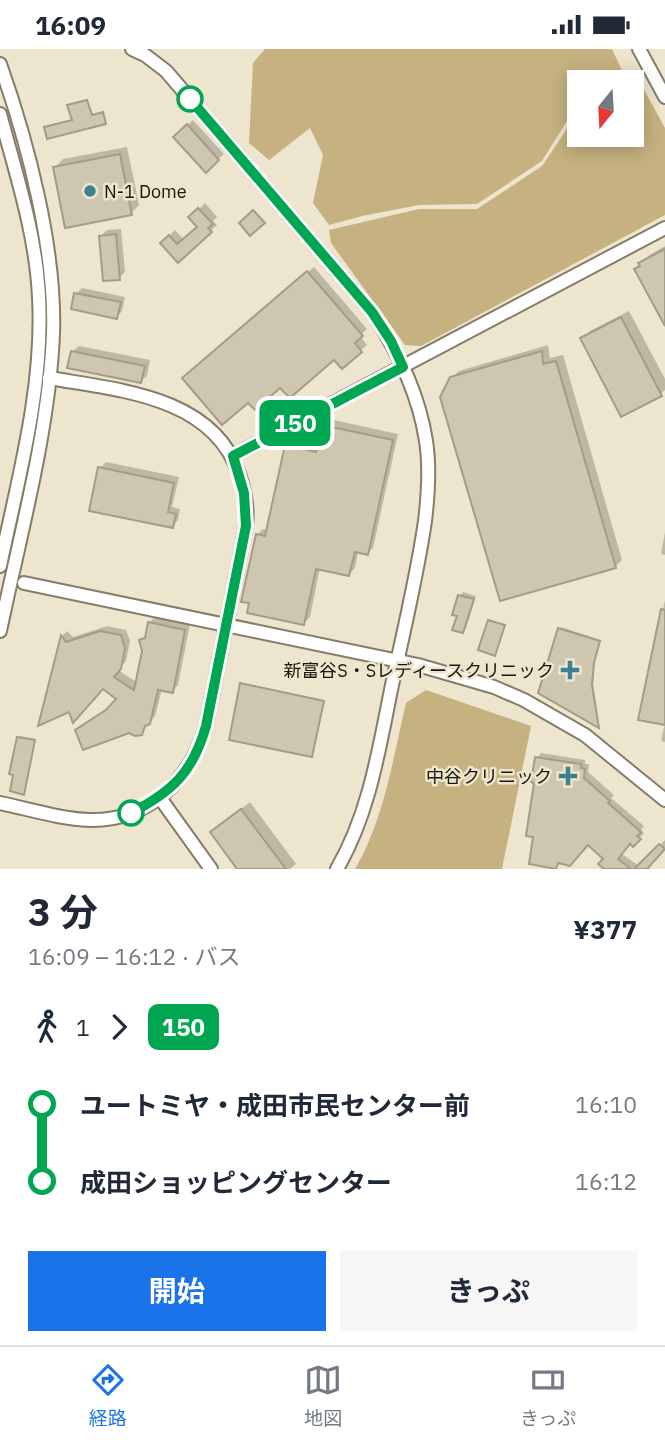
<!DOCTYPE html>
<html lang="ja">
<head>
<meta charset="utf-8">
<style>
  body { margin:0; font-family:"IBM Plex Sans","Noto Sans JP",sans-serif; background:#f6f6f7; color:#1f2937; height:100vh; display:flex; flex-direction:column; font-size:26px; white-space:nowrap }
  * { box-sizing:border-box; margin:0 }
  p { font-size:23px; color:#747a83 }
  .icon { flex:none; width:38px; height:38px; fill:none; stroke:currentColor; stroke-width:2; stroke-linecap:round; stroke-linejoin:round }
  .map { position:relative; height:820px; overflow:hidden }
  .sheet { display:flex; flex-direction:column; background:#fff; flex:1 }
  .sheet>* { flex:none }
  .badge { padding:0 14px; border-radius:10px; font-size:24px; line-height:46px }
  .needle { width:46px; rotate:198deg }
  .controls { position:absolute; left:567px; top:21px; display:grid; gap:14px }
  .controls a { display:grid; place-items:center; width:77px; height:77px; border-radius:0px; background:#fff; box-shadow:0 4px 18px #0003; font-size:35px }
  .map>.badge { position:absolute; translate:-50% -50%; box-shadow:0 0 0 4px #fff }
  .legs { display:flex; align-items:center; gap:10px; height:77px; padding:0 28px; font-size:23px }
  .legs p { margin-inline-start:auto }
  .head { display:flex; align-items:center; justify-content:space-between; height:119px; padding:0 28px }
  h1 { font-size:38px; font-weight:700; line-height:52px }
  .cta { display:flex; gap:14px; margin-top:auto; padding:14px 28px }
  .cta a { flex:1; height:80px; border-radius:0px; background:#1a73e8; color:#fff; font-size:28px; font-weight:700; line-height:80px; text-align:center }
  .cta a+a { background:#f6f6f7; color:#1f2937 }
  ul { padding:0 28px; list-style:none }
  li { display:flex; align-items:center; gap:24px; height:77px; font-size:26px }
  li i { display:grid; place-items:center; width:10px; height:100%; margin:0 9px; background:currentColor }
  li i::after { content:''; width:18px; height:18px; margin:-9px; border:5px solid; border-radius:50%; background:#fff }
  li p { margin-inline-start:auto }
  li:first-child i { background:linear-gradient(#0000 50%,currentColor 0) }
  li:last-child i { background:linear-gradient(currentColor 50%,#0000 0) }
  .status { display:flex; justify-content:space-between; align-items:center; height:49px; padding:0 35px; background:#fff; direction:ltr }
  .status svg { height:19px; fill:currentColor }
  .tabs { display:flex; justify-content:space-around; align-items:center; height:98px; border-top:2px solid #e0e1e3; background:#fff; font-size:19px; color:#747a83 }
  .tabs a { display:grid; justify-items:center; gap:4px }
  .tabs .active { color:#1a73e8 }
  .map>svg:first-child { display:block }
  .green { fill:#c6b280 }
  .shadow { fill:#0003 }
  .building { fill:#cfc6b0; stroke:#a49c87; stroke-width:2 }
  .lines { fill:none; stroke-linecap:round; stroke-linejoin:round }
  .minor-casing { stroke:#857d69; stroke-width:16 }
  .minor { stroke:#fff; stroke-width:12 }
  .line-1-casing { stroke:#fff; stroke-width:16 }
  .line-1 { stroke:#00a651; stroke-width:10 }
  .stop-1-dot { fill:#fff; stroke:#00a651; stroke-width:3.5 }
  .poi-dot { fill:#3d8290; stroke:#eee5ce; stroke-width:2.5 }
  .labels { text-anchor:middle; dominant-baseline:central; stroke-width:5; stroke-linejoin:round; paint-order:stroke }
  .poi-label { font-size:18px; fill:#19160e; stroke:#eee5ce; text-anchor:end }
</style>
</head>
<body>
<div class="status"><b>16:09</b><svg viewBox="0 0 49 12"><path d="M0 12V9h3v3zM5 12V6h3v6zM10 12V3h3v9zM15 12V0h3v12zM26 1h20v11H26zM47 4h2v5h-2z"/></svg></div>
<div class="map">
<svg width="665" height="820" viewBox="0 0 665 820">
  <rect width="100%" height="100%" fill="#eee5ce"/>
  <g class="green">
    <path d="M265 0H612L625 28 617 33H579V56L575 59 542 112 477 155 419 156 362 167 329 176 313 154 323 106 310 79 269 111 249 94 253 14Z"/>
    <path d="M638 30 665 79V166L421 297 405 296 331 194 329 181 419 160H477L542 117 579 62V86H632L631 33Z"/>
    <path d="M426 641 531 677 502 820H355C384 771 393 709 406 654Z"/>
  </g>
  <g class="shadow">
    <path d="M88 51 93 66 104 63 106 73 46 79 74 71 71 56Z"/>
    <path d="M193 71 224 105 206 121 175 88Z"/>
    <path d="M127 98 139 156 131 164 55 118 63 110Z"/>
    <path d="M205 154 217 168 213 172 217 176 178 211 162 194 175 181 184 191 199 177 191 168Z"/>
    <path d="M121 180 125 223 119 229 101 187 107 181Z"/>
    <path d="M665 197V273L636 221 648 207Z"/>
    <path d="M314 218 367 280 360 287 367 296 342 318 335 308 248 351 190 324Z"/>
    <path d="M82 239 125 248 122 262 117 268 76 245Z"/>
    <path d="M629 262 665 330V341L660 345 582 290 590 282Z"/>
    <path d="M548 296 550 309 563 306 622 511 615 518 451 329 459 322Z"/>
    <path d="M79 297 150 311 147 327 141 332 73 302Z"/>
    <path d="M329 370 398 385 373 499 367 504 358 503 355 519 349 525 320 519 310 568 304 574 257 486 263 480 268 481 286 397 292 391 319 397 323 376Z"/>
    <path d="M106 413 179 428 172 458 180 460 178 471 172 477 100 419Z"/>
    <path d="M665 483V506L661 505Z"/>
    <path d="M463 543 476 547 466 579 463 582 459 566 460 547Z"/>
    <path d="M665 551V693L661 692 665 674 640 669Z"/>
    <path d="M155 568 190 575 178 636 172 642 162 640 155 667 142 683 77 682 118 650 104 638 70 660 41 674 62 587 67 582 73 588 107 577 126 581 130 592 126 612 118 621 138 634 144 602 141 591 147 585 149 574Z"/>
    <path d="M561 578 600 591 595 611 593 634 599 677 540 643Z"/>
    <path d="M243 634 324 651 312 706 242 635Z"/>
    <path d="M20 687 36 690 25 742 19 688Z"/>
    <path d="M541 704 585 711V715H589L588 723 614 746 611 749 644 777 641 781 644 784 633 796 630 794 622 805 639 817 665 791V798L648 817 651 820H606L605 809 588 794 555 818 535 787 537 709Z"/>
    <path d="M250 753 296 815 290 820H240L212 783Z"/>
  </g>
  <g class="building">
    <path d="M87 51 92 66 103 63 106 75 47 90 44 78 72 71 67 56Z"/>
    <path d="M187 75 219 111 206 124 173 88Z"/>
    <path d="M120 105 132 166 65 179 53 118Z"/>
    <path d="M198 159 213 175 208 179 212 183 178 214 160 194 169 186 177 195 197 178 188 168Z"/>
    <path d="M253 161 265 174 250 187 239 174Z"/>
    <path d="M116 185 120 231 103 232 99 187Z"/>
    <path d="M665 200V277L634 220 640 217 638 214Z"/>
    <path d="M307 222 363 287 355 294 362 303 342 320 334 311 290 349 280 339 255 361 248 354 222 376 182 329Z"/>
    <path d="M74 244 121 253 117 270 71 260Z"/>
    <path d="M621 268 662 347 621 368 580 289Z"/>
    <path d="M71 302 145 317 141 334 67 319Z"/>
    <path d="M542 302 543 315 556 312 616 519 500 552 440 348 450 328Z"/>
    <path d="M322 376 393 391 368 506 355 503 349 527 316 520 304 576 247 564 249 554 241 553 256 485 265 487 285 396 316 403Z"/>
    <path d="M98 418 174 434 168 463 176 465 173 479 89 462Z"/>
    <path d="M458 546 474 550 463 584 452 581 457 567 452 566Z"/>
    <path d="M661 560 665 561V676L638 671Z"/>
    <path d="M488 571 505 576 495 607 478 601Z"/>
    <path d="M148 573 185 581 173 644 158 641 150 675 145 677 142 686 135 687 129 684 83 701 75 681 106 661 116 650 103 640 73 674 69 663 38 677 61 586 66 593 100 582 121 586 125 599 121 620 114 628 134 641 142 602 139 591 145 589Z"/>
    <path d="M558 579 600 592 594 614 592 636 599 679 538 644Z"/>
    <path d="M240 634 324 652 312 708 229 691Z"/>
    <path d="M17 688 35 691 24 746 10 742 13 726 9 725Z"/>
    <path d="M535 708 581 715V719L585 720 584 729 610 752 608 754 641 783 637 787 641 790 633 798 630 795 618 810 631 820H604L598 815 603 810 588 796 570 817 558 814 556 820 529 815 533 788 526 787 534 734 531 733Z"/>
    <path d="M241 760 286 820H237L210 783Z"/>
    <path d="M659 795 665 800 647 820H634Z"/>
  </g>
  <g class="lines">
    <defs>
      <g id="minor">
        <path d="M132 0 145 6 166 22 372 263C398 302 419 346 426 392 430 417 428 447 425 472 417 527 404 581 392 636 379 699 370 763 337 820"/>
        <path d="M639 0 665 48"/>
        <path d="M0 15C28 94 56 201 53 285 49 382 20 486 0 582"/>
        <path d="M0 65C16 125 36 185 39 248 44 338 18 430 0 517"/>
        <path d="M233 407 665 179"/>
        <path d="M24 534 418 616 494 638 524 651 585 686 665 751"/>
        <path d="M160 749 211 820"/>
        <path d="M0 754C29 760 60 770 90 771 149 772 191 730 206 677L246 477C248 459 245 442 239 425 213 347 118 341 49 329"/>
      </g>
    </defs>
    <use href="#minor" class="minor-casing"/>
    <use href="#minor" class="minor"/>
  </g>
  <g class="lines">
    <defs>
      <path id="line-1" d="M131 764C173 742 193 723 206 677L246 477 244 444 233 407 403 318 391 292 372 263 190 50"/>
    </defs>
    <use href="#line-1" class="line-1-casing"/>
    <use href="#line-1" class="line-1"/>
  </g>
  <g class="stop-1-dot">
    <circle cx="190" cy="50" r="12"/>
    <circle cx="131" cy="764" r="12"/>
  </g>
  <g class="poi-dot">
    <circle cx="90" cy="142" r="7"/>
    <path d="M566.5 610.5h7v7h7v7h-7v7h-7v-7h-7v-7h7z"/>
    <path d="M564.5 716.5h7v7h7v7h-7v7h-7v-7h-7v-7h7z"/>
  </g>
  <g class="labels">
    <g class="poi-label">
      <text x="104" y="142" text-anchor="start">N-1 Dome</text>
      <text x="554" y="621">新富谷S・Sレディースクリニック</text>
      <text x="552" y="727">中谷クリニック</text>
    </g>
  </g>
</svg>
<div class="controls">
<a><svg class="needle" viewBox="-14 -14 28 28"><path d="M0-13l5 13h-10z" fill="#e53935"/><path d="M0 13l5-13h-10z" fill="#747a83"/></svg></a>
</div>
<b class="badge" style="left:295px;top:374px;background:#00a651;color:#fff">150</b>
</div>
<section class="sheet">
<div class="head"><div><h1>3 分</h1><p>16:09 – 16:12 · バス</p></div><b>¥377</b></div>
<div class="legs"><svg class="icon" aria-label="walk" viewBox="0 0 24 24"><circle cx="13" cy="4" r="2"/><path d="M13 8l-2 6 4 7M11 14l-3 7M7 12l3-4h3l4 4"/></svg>1<svg class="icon" aria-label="forward" viewBox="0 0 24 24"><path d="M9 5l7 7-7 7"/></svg><b class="badge" style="background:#00a651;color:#fff">150</b></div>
<ul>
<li><i style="color:#00a651"></i><b>ユートミヤ・成田市民センター前</b><p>16:10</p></li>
<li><i style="color:#00a651"></i><b>成田ショッピングセンター</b><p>16:12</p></li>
</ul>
<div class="cta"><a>開始</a><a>きっぷ</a></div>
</section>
<nav class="tabs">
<a class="active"><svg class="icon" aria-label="directions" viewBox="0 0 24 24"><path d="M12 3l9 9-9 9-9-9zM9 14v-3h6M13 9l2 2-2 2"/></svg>経路</a>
<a><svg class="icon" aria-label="map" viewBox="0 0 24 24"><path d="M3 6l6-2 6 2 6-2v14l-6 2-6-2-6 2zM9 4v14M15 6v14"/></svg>地図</a>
<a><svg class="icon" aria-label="tickets" viewBox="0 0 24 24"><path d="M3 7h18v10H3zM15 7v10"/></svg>きっぷ</a>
</nav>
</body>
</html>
